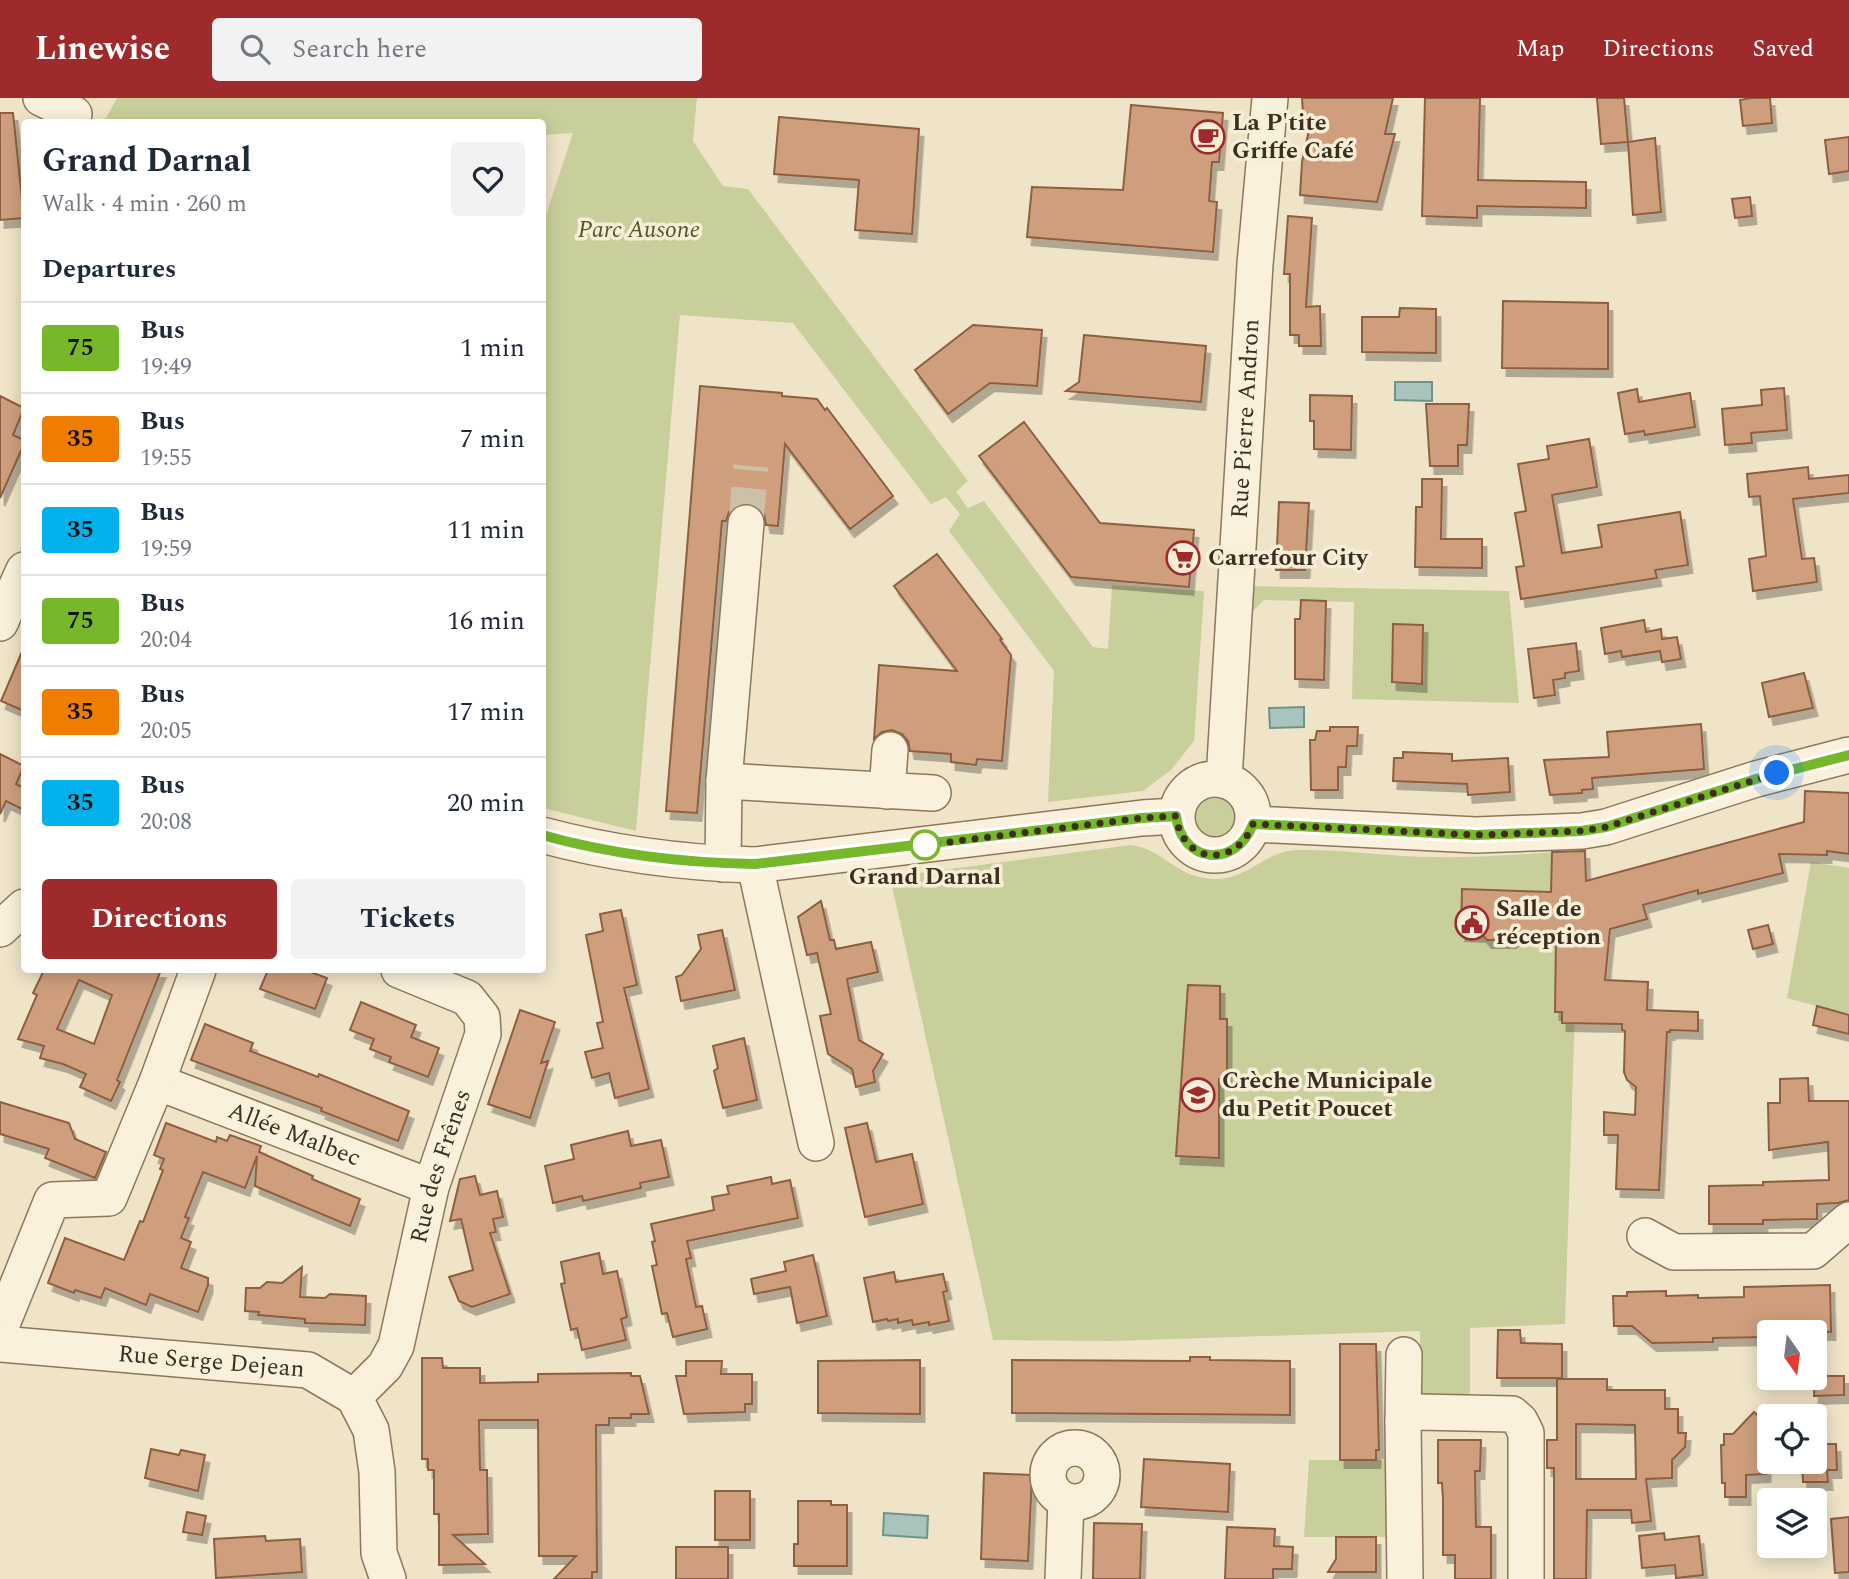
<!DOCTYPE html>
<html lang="en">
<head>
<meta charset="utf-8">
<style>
  body { margin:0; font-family:Spectral,serif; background:#f2f2f3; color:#1f2937; height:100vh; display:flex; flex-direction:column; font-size:26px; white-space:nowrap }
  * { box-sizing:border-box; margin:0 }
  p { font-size:23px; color:#747a83 }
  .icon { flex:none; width:38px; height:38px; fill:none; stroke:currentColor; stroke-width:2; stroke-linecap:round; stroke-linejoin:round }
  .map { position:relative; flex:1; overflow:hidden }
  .panel { position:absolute; left:21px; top:21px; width:525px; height:854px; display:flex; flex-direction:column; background:#fff; border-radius:7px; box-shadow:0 4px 18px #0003 }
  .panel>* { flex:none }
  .badge { padding:0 14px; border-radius:5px; font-size:24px; line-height:46px }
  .needle { width:46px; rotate:166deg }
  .buttons { position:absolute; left:1757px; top:1222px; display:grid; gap:14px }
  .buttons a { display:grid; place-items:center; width:70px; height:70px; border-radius:7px; background:#fff; box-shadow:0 4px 18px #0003; font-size:35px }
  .you { position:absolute; width:35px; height:35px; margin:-18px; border:5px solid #fff; border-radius:50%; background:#1a73e8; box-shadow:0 0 0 10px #1a73e833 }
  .map>.badge { position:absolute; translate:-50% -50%; box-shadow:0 0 0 4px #fff }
  h2 { padding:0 21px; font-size:26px; line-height:63px }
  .round { display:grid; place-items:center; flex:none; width:74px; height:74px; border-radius:7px; background:#f2f2f3 }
  .head { display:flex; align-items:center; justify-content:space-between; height:119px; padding:0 21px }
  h1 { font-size:33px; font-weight:700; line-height:52px }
  .primary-button { display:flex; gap:14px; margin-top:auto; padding:14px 21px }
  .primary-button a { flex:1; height:80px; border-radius:7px; background:#9e2a2b; color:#fff; font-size:28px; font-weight:700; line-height:80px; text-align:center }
  .primary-button a+a { background:#f2f2f3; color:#1f2937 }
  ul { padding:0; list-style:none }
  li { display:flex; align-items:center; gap:21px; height:91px; padding:0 21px; border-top:2px solid #e0e1e3 }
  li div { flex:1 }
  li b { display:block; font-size:26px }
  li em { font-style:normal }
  li .badge { min-width:77px; font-weight:700; text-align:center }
  header { display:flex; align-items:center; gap:42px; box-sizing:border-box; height:98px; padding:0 35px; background:#9e2a2b; color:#fff }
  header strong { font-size:33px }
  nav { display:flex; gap:38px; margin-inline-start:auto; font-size:24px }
  .search { width:490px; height:63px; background:#f2f2f3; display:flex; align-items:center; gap:18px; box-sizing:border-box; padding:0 24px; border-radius:7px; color:#747a83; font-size:26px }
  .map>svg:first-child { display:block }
  .green { fill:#c9cf9b }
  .water { fill:#a9c4bc; stroke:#6f938a; stroke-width:2 }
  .building { fill:#cf9f7d; stroke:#8d5f41; stroke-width:2; fill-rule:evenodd; filter:url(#shadow) }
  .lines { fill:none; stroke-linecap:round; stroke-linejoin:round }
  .minor-tunnel { stroke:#ccc0a6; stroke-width:35; stroke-dasharray:35 18; stroke-linecap:butt }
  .minor-casing { stroke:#8d765c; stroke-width:38 }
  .minor { stroke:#faf1dc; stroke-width:35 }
  .line-casing { stroke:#fff; stroke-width:16 }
  .line { stroke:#76b82a; stroke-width:10 }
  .walk { stroke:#3d2e20; stroke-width:7; stroke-dasharray:0 12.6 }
  .stop-dot { fill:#fff; stroke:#76b82a; stroke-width:3.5 }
  .labels { text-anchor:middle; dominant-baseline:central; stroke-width:7; stroke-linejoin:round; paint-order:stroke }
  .poi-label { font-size:24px; font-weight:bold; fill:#3d2e20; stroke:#f7eed8; text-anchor:start }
  .park-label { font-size:24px; font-style:italic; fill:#4d5a26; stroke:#f7eed8 }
  .street-label { font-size:24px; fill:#3d2e20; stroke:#f7eed8 }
  .stop-label { font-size:24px; font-weight:bold; fill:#3d2e20; stroke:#f7eed8 }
</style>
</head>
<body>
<header>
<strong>Linewise</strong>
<div class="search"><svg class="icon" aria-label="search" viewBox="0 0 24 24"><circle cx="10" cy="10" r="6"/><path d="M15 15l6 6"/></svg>Search here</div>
<nav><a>Map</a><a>Directions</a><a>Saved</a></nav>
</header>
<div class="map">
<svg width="1849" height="1481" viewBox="0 0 1849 1481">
  <defs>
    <filter id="shadow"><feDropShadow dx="4.5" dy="8" stdDeviation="0" flood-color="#0004"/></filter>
  </defs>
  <rect width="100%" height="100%" fill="#f0e4c8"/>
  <g class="green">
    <path d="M117 0H697L693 43 723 88 748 91 968 383 956 394 968 410 984 403 1093 549 1108 551 1112 487 1204 493 1194 643 1171 672 1143 693 1048 704 1054 573 949 433 960 416 946 399 931 406 793 225 680 217 636 733 543 710 542 129 573 35 543 37 542 24H104Z"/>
    <path d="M1248 488 1509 493 1519 605 1352 601 1354 504 1264 502 1251 515Z"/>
    <circle cx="1215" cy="719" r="23"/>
    <path d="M1131 747C1166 752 1174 779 1213 781 1246 783 1265 753 1297 752 1343 751 1389 759 1436 759 1485 760 1536 755 1585 752L1586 867 1576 881 1565 1226 1470 1230V1304H1421L1420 1233 1113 1243 993 1242 890 779Z"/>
    <path d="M1811 764 1849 770V917L1787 900Z"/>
    <path d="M1309 1362H1393V1439H1304Z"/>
  </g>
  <g class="water">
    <path d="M1395 284H1432V303L1395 302Z"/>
    <path d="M1304 609V629L1270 630 1269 610Z"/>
    <path d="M884 1415 928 1418 927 1440 883 1437Z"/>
  </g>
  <g class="building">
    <path d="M1302 0H1393L1385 36H1395L1377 104 1300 97 1302 64 1309 32 1304 31Z"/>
    <path d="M1425 0H1480L1478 82 1586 84V110L1477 108V120L1422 118Z"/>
    <path d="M1597 0H1624L1628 44 1601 46Z"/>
    <path d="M1751 0H1770L1772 25 1743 28 1740 2Z"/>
    <path d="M1131 7 1223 15 1219 64H1212L1209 103 1217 104 1213 154 1027 139 1032 89 1123 92Z"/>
    <path d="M0 15H13L24 120 0 122Z"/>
    <path d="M779 19 919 31 912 136 855 132 859 82 774 76Z"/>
    <path d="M1849 39V73L1829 76 1825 42Z"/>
    <path d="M1655 40 1661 114 1633 117 1628 44Z"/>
    <path d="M1750 99 1752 118 1735 120 1732 101Z"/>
    <path d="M1288 118 1312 120 1306 209 1320 208 1321 248H1299V237H1290V176H1284Z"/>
    <path d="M1503 203 1608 205V271L1502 270Z"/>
    <path d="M1400 210 1436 211V255L1362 254V219H1399Z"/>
    <path d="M973 227 1042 232 1037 288 990 285 948 316 915 272Z"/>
    <path d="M1084 237 1206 248 1201 304 1066 293 1079 284Z"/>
    <path d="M700 288 782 295V298L817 301 825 312 827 310 893 398 850 431 785 346 778 428 766 427 764 416 757 408 748 405 737 407 729 414 726 423H722L697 715 666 713Z"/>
    <path d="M1784 290 1787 332 1751 335 1752 345 1725 347 1722 311 1762 307 1761 292Z"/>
    <path d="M1637 291 1639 304 1690 295 1695 329 1645 337 1644 333 1625 336 1618 295Z"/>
    <path d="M1310 297 1352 298 1351 352 1314 351V323H1310Z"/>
    <path d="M0 298 24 310 13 337 24 342V346L0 400Z"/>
    <path d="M1426 306H1469L1467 347H1458V368H1430Z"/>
    <path d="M1024 324 1100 425 1194 432 1189 489 1071 479 979 358Z"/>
    <path d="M1589 341 1597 389 1552 397 1562 455 1602 449 1598 427 1680 414 1688 467 1655 472 1657 480 1521 501 1516 469 1524 468 1515 415 1526 413 1518 366 1549 361 1547 348Z"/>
    <path d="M1808 369 1809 381 1849 377V395L1793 401 1802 461 1814 460 1817 484 1753 493 1749 461 1766 458 1760 398 1749 399 1747 376Z"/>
    <path d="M1422 381H1442L1441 441H1482V470L1415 469 1416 409H1422Z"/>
    <path d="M1279 404 1309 405 1305 472H1276Z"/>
    <path d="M937 456 1002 541 1000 542 1011 557 1002 663 977 661 976 667 951 664V656L910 653 908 643 902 636 892 632 882 634 874 641 879 567 957 573 894 488Z"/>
    <path d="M1301 502 1326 503 1324 582 1295 581V521H1300Z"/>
    <path d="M1644 522 1646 534 1661 531 1662 541 1677 539 1681 561 1662 564 1660 553 1622 559 1621 553 1605 556 1601 530Z"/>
    <path d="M1393 526 1423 527 1422 586 1392 584Z"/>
    <path d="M1576 545 1579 573 1565 575V580L1553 582 1555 597 1534 600 1528 551Z"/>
    <path d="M24 549V613L1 603Z"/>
    <path d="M1804 575 1813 610 1769 619 1762 585Z"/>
    <path d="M1701 626 1704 671 1592 680 1593 691 1582 692V695L1550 697 1544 662 1609 659 1607 634Z"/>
    <path d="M1330 629H1358L1357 648H1347L1346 669H1338V692H1311L1310 642H1315L1317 633H1330Z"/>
    <path d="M1403 654 1452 656V663L1508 660 1510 694 1468 697 1467 686 1393 683 1394 660H1403Z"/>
    <path d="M0 656 24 668 16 686 24 690V712L6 703 0 716Z"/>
    <path d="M1805 693 1849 695V756L1827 753V757L1779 756 1783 775 1698 796V792L1643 807 1647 821 1610 831 1605 882 1648 884 1647 912 1698 914V933L1670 932V934H1667L1659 1092 1616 1091 1618 1037H1604V1014L1635 1017 1636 989 1627 982 1624 974 1625 933 1622 932V926L1562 925V914H1555L1556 840 1517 837 1512 842H1487L1482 836 1461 835 1462 791 1551 794 1552 754 1585 753 1586 783 1804 724Z"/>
    <path d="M821 803 830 842H834L836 851 871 844 878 874 847 881 859 942 883 956 873 973 875 984 856 989 852 971 828 956 820 918 831 916 817 855 807 857 798 819Z"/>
    <path d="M621 812 637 887 624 890 649 991 615 1000 609 975 592 980 585 954 603 950 597 925 603 924 586 837 603 833 600 816Z"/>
    <path d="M1768 827 1773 846 1753 851 1748 832Z"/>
    <path d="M722 832 735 892 681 903 676 879 682 877 701 851 698 837Z"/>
    <path d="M44 872H161L117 982 120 984 111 1003 80 989 86 976 63 966 40 960 44 948 18 941 37 897 33 895ZM79 882 112 897 94 946 57 931Z"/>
    <path d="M268 872H305L327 880 315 911 260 891Z"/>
    <path d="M1188 887 1220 888V921H1227V981H1219V1060L1176 1058Z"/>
    <path d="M361 904 416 927 411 939 439 950 428 979 389 964 391 959 370 951 374 941 350 932Z"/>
    <path d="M1817 908 1849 917V936L1813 927Z"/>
    <path d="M520 912 555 924 541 965 548 963 530 1020 488 1006Z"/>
    <path d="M205 926 253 945 250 953 318 979 319 976 409 1013 398 1043 321 1013 322 1010 191 962Z"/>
    <path d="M744 940 757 1002 723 1010 714 973 718 970 713 948Z"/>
    <path d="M1808 980 1809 1003H1849V1102L1838 1105 1817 1106V1121L1763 1122V1126H1709V1088L1763 1087V1084L1829 1082 1828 1044 1769 1052 1768 1005H1780V981Z"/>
    <path d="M0 1004 69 1025 75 1041 106 1054 95 1080 45 1060 49 1051 0 1036Z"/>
    <path d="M166 1025 216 1044 217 1039 227 1043 230 1037 261 1048 259 1054 313 1078 312 1081 360 1101 350 1128 255 1088 257 1058 245 1090 203 1074 185 1119 189 1120 181 1140 191 1144 181 1170 208 1180V1187L198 1214 150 1196 146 1207 105 1190 101 1200 75 1192 74 1195 48 1185 65 1140 124 1162 140 1123 143 1124 163 1072 160 1071 164 1061 154 1057Z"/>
    <path d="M867 1025 876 1064 912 1056 923 1106 865 1119 845 1030Z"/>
    <path d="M628 1033 631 1048 661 1042 669 1079 640 1085 641 1090 583 1103 582 1098 553 1105 545 1068 574 1061 571 1047Z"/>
    <path d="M475 1078 480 1097 497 1093 503 1119 493 1121 496 1134 490 1135 510 1196 472 1209 459 1203 449 1179 473 1172 461 1121 450 1123 460 1081Z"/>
    <path d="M771 1079 772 1086 790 1082 798 1120 687 1143 691 1160 686 1161 696 1209 702 1208 707 1231 673 1239 667 1215 662 1216 652 1168 657 1167 652 1144 655 1143 651 1126 714 1112 712 1099 729 1096 727 1088Z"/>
    <path d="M599 1155 603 1176 617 1173 627 1219 621 1221 626 1242 582 1252 577 1230 571 1232 561 1186 565 1185 561 1164Z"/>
    <path d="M813 1157 827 1218 797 1225 790 1189 754 1196 751 1181 786 1173 784 1164Z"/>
    <path d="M302 1169 300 1199 325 1200 330 1196 366 1198 365 1227 305 1225V1221L258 1217 259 1214 245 1213 246 1190H260L267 1184 282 1185Z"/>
    <path d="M894 1174 896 1184 943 1176 947 1193 943 1194 949 1223 929 1227V1224L913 1227 912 1222 898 1225V1221L888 1223 887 1221 873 1224 864 1180Z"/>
    <path d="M1830 1187 1831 1234H1769V1239L1713 1240V1244L1652 1245 1632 1228H1614L1613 1198H1627V1194L1666 1193V1198L1698 1197V1200L1744 1199V1189Z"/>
    <path d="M1498 1232H1520L1521 1245 1562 1246V1280H1497Z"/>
    <path d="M1340 1246H1376L1379 1352H1376V1362H1340Z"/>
    <path d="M1190 1259H1210V1262L1290 1263V1317L1012 1315V1262L1190 1263Z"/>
    <path d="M422 1260H442L443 1270H480V1285L538 1284V1276L631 1275V1278H640L649 1316H631V1320H609V1327H596L597 1474H592V1481H554L576 1458H539L538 1322H479L480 1372H487L488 1436 453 1437 485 1466 439 1467V1416H434V1372H428V1361H422Z"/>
    <path d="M920 1262V1316L818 1315V1263Z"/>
    <path d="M686 1263H722L721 1276H752V1306H745V1314L684 1316 676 1278H686Z"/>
    <path d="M1815 1278H1844V1297L1814 1298Z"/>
    <path d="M1557 1281H1607V1292H1665V1311H1678V1335H1686L1685 1349 1672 1362V1380L1646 1381 1651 1423 1632 1425 1631 1412H1587L1586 1481H1554V1370H1547V1342H1557ZM1576 1326 1635 1327 1636 1381H1576Z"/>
    <path d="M1754 1314 1767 1327 1766 1376 1746 1377V1399H1725V1385H1722L1721 1347H1724V1336H1733Z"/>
    <path d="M1438 1342H1481L1480 1373H1475L1476 1429H1491V1481H1455V1457H1443V1401L1442 1385H1438Z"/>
    <path d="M1815 1346H1836L1837 1372H1827L1828 1384H1803L1802 1363H1815Z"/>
    <path d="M151 1351 179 1357 181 1352 205 1357 198 1393 145 1380Z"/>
    <path d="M1144 1361 1230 1366 1228 1414 1141 1409Z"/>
    <path d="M984 1375 1032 1377 1028 1463 981 1461Z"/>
    <rect x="715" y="1393" width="35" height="49"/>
    <path d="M798 1403H831V1407H847V1468H794V1446H798Z"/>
    <path d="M187 1414 206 1418 202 1437 183 1434Z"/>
    <path d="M1849 1419V1474L1835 1475 1831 1421Z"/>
    <path d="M1094 1425 1142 1426 1140 1481H1093Z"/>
    <path d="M1227 1429 1275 1431 1274 1448 1293 1449 1292 1471H1273V1481H1225Z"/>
    <path d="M1664 1435 1665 1442 1699 1438 1703 1477 1676 1480 1675 1467 1642 1470 1639 1438Z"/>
    <path d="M265 1438 266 1443 300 1441 302 1474 216 1480 214 1441Z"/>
    <path d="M1336 1439H1376V1474H1328L1336 1461Z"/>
    <rect x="676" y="1449" width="52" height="32"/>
  </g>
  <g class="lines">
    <path class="minor-tunnel" d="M746 425 751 368"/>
    <defs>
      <g id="minor">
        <path d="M41 0 74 16 72 24"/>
        <path d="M0 525 24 472"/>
        <circle cx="1215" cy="719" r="38"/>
        <path id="s1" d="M1224 682 1255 166 1270 0"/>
        <path d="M724 683 933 695"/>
        <path d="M887 693 890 652"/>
        <path d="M1253 726 1476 737 1582 733 1606 729 1756 681 1849 657"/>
        <path d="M542 737C609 755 686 765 755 767L1142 720 1176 718"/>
        <path d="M723 766 724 683 746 425"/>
        <path d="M755 767 816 1045"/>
        <path d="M0 831 24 809"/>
        <path id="s2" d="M157 984 431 1089"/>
        <path d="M1645 1138 1674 1154 1813 1153 1849 1122"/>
        <path d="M0 1231 52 1102 109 1100 157 984 198 872"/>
        <path id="s3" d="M0 1246 308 1272 354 1299 371 1332 377 1374 379 1455 388 1481"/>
        <path id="s4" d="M354 1299 385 1268 396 1248 431 1089 483 936 482 919 467 900 399 872"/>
        <path d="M1403 1324 1404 1257"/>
        <circle cx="1075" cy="1377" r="27"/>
        <path d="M1063 1481 1066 1403"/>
        <path d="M1405 1481 1403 1324 1409 1317 1418 1314 1512 1316 1520 1323 1526 1335V1481"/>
      </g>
    </defs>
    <use href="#minor" class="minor-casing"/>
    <use href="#minor" class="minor"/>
  </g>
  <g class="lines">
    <defs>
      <path id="line" d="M542 737C610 756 685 765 755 766L1142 720 1176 718C1182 766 1236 771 1253 726L1476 737 1581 733 1606 729 1756 681 1849 657"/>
    </defs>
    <use href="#line" class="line-casing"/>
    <use href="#line" class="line"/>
    <path class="walk" d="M925 747 1142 720 1176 718C1182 766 1236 771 1253 726L1476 737 1581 733 1606 729 1777 675"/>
  </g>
  <defs>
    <symbol id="cafe-ring" viewBox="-11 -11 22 22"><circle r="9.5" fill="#f7eed8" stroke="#9e2a2b" stroke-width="1.5"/><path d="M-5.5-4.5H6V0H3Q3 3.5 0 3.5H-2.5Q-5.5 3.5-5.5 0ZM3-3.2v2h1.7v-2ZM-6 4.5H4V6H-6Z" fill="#9e2a2b"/></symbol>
    <symbol id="supermarket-ring" viewBox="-11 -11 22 22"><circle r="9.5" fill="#f7eed8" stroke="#9e2a2b" stroke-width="1.5"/><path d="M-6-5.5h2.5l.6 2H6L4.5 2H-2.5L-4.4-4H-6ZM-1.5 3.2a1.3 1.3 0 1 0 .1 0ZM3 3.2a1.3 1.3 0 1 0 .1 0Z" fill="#9e2a2b"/></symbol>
    <symbol id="civic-ring" viewBox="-11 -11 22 22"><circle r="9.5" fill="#f7eed8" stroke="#9e2a2b" stroke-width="1.5"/><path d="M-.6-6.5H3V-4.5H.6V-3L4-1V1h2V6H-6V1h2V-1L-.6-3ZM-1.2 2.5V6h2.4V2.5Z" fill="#9e2a2b"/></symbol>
    <symbol id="school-ring" viewBox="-11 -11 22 22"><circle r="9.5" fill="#f7eed8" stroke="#9e2a2b" stroke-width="1.5"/><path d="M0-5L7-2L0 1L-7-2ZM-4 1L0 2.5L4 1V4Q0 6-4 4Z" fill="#9e2a2b"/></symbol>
  </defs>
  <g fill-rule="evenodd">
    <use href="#cafe-ring" x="1189" y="20" width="38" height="38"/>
    <use href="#supermarket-ring" x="1164" y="441" width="38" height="38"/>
    <use href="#civic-ring" x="1453" y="806" width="38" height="38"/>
    <use href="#school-ring" x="1179" y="978" width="38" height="38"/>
  </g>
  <circle class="stop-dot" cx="925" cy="747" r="14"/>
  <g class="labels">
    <g class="poi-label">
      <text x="1232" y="25">La P'tite<tspan x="1232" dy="28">Griffe Café</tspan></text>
      <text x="1208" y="460">Carrefour City</text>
      <text x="1496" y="811">Salle de<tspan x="1496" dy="28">réception</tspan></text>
      <text x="1222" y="983">Crèche Municipale<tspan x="1222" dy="28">du Petit Poucet</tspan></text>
    </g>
    <g class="park-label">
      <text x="639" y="132">Parc Ausone</text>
    </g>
    <g class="street-label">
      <text stroke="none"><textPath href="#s1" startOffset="362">Rue Pierre Andron</textPath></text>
      <text stroke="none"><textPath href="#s2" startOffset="147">Allée Malbec</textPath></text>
      <text stroke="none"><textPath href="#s4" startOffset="252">Rue des Frênes</textPath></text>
      <text stroke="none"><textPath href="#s3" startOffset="212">Rue Serge Dejean</textPath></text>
    </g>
    <g class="stop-label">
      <text x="925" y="779">Grand Darnal</text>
    </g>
  </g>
</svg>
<div class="buttons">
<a><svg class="needle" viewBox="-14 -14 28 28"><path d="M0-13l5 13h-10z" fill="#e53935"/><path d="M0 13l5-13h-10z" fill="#747a83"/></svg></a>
<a><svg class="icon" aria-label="locate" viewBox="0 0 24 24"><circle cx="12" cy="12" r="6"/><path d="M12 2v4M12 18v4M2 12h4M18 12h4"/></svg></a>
<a><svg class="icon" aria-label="layers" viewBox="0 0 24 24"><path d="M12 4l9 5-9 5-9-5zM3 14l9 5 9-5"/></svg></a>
</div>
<div class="you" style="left:1777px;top:675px"></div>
<section class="panel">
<div class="head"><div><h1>Grand Darnal</h1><p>Walk · 4 min · 260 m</p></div><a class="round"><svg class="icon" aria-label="heart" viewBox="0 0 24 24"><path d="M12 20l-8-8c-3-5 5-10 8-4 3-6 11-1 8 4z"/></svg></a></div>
<h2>Departures</h2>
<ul>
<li><span class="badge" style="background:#76b82a;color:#111">75</span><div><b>Bus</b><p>19:49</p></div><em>1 min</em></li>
<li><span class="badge" style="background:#ee7d00;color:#111">35</span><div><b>Bus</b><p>19:55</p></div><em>7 min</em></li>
<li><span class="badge" style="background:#00b1eb;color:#111">35</span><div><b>Bus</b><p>19:59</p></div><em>11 min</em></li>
<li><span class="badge" style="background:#76b82a;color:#111">75</span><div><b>Bus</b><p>20:04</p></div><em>16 min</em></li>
<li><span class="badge" style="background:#ee7d00;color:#111">35</span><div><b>Bus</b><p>20:05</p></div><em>17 min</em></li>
<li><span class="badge" style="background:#00b1eb;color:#111">35</span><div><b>Bus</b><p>20:08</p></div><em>20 min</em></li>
</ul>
<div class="primary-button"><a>Directions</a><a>Tickets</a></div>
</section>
</div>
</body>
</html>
